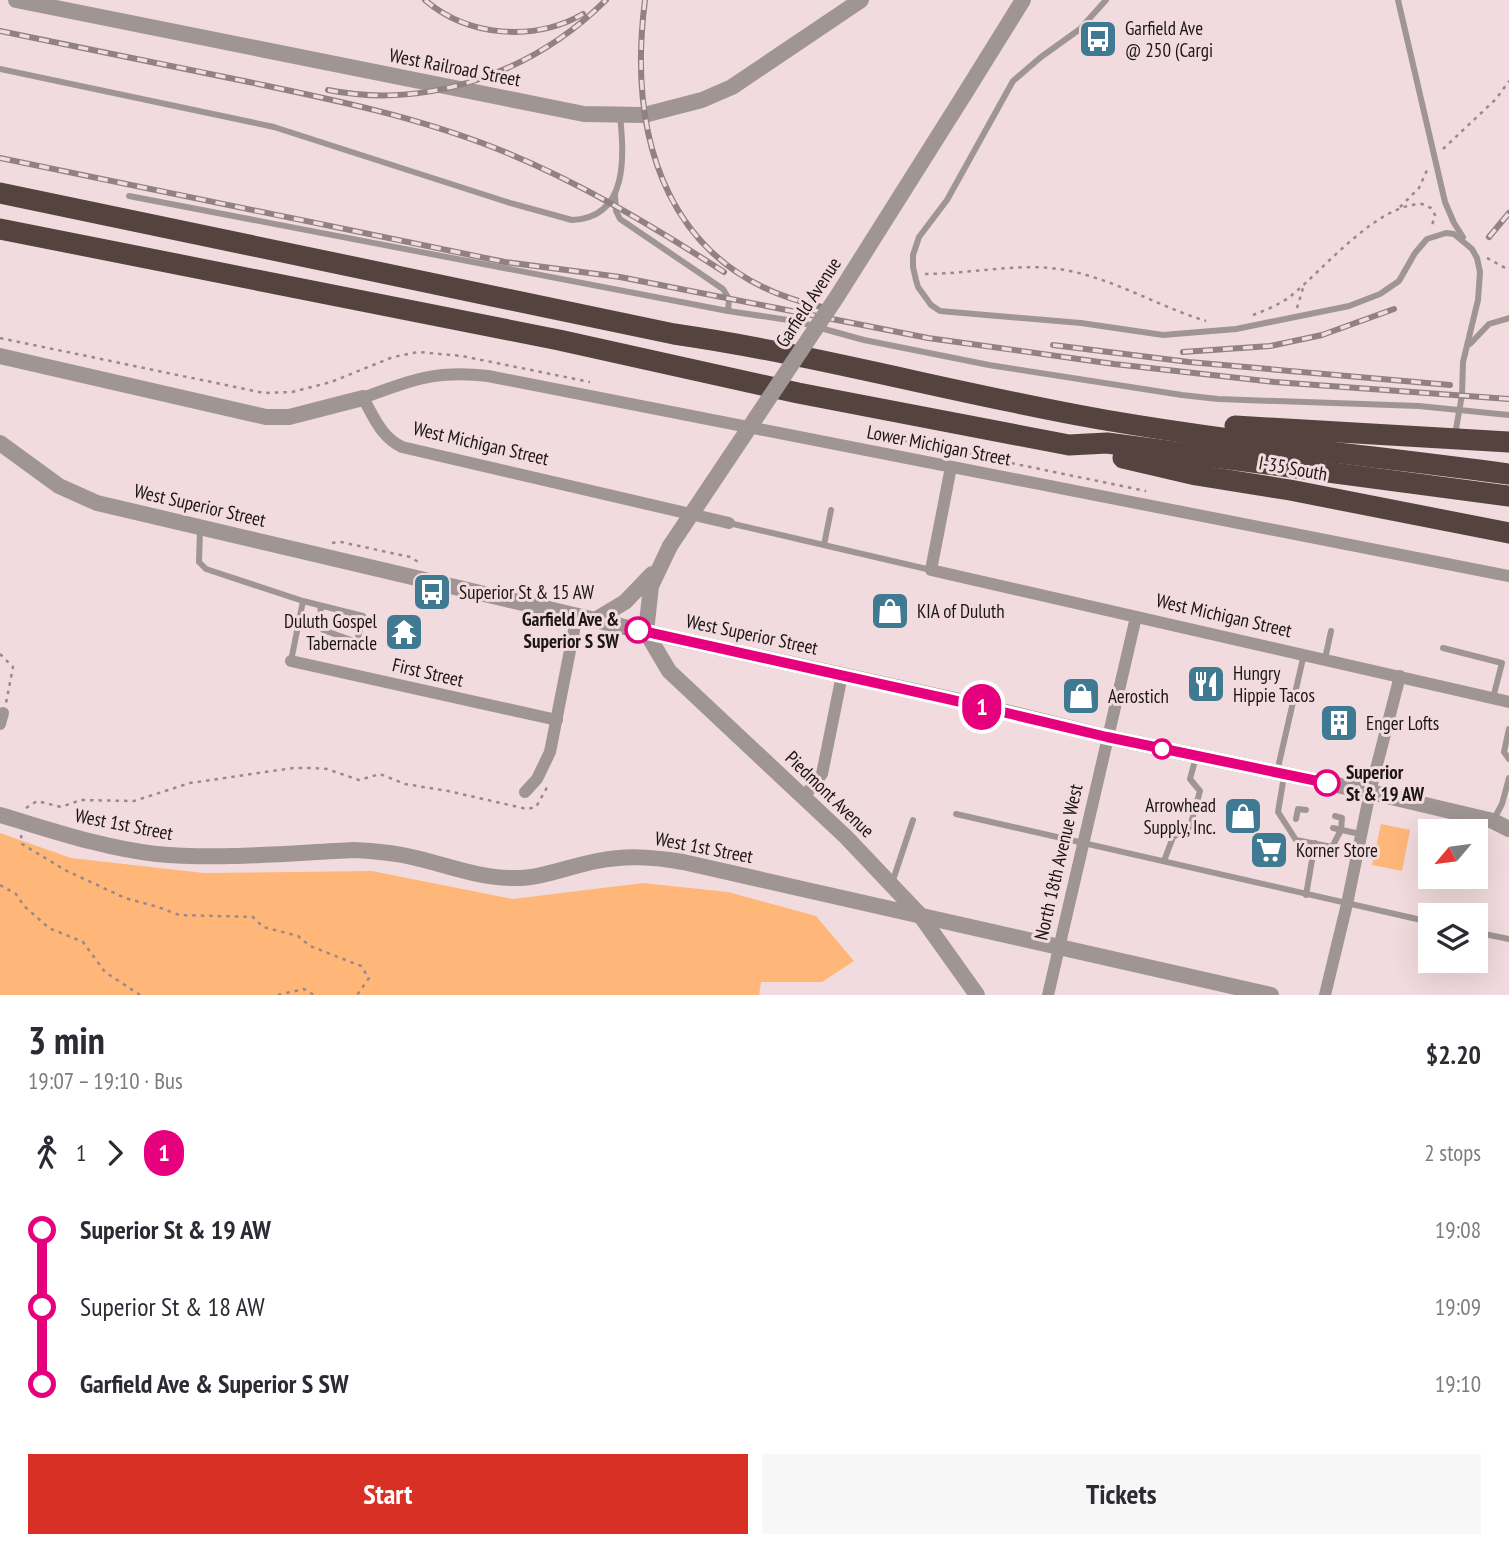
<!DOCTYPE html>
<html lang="en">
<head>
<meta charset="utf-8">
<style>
  body { margin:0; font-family:"PT Sans Narrow",sans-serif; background:#f7f7f7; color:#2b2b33; height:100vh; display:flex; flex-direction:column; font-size:26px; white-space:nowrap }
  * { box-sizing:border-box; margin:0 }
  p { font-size:23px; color:#7c7c81 }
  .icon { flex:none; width:38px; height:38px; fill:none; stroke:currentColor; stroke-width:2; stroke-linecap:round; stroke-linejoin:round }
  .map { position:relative; height:995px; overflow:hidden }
  .side { display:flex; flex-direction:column; background:#fff; flex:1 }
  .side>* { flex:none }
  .badge { padding:0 14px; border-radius:23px; font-size:24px; line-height:46px }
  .needle { width:46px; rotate:241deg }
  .tools { position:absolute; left:1418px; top:819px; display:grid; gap:14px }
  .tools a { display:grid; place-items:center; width:70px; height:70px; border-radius:0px; background:#fff; box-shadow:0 7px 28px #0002; font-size:35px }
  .map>.badge { position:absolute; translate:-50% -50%; box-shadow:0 0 0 4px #fff }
  .legs { display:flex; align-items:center; gap:10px; height:77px; padding:0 28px; font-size:23px }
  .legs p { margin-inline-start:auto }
  .overview { display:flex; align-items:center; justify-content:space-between; height:119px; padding:0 28px }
  h1 { font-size:38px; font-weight:600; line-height:52px }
  .button { display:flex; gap:14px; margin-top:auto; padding:14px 28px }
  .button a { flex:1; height:80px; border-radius:0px; background:#d93025; color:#fff; font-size:28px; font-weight:600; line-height:80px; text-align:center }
  .button a+a { background:#f7f7f7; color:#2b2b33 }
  ul { padding:0 28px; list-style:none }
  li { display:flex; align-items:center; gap:24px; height:77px; font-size:26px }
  li i { display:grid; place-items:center; width:10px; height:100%; margin:0 9px; background:currentColor }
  li i::after { content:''; width:18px; height:18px; margin:-9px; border:5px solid; border-radius:50%; background:#fff }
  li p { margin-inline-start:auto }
  li:first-child i { background:linear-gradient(#0000 50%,currentColor 0) }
  li:last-child i { background:linear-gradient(currentColor 50%,#0000 0) }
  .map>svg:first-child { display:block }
  .green { fill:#feb778 }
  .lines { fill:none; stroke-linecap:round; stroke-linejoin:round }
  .path { stroke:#99898b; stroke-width:2.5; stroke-dasharray:3.5 5; stroke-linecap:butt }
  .service { stroke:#9f9694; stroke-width:6 }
  .minor { stroke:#9f9694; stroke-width:12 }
  .tertiary { stroke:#9f9694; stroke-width:16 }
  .motorway { stroke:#55433f; stroke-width:21 }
  .rail-casing { stroke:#918183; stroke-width:6 }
  .rail { stroke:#f2dbde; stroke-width:3.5; stroke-dasharray:10; stroke-linecap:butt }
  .tertiary-bridge { stroke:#9f9694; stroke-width:16 }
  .line-1-casing { stroke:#fff; stroke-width:16 }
  .line-1 { stroke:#e6007e; stroke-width:10 }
  .stop-1-dot { fill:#fff; stroke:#e6007e; stroke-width:3.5 }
  .labels { text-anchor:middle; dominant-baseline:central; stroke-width:6; stroke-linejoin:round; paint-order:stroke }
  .poi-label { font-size:19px; fill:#1c1516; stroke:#f2dbde; text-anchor:start }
  .street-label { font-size:19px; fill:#1c1516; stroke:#f2dbde }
  .stop-label { font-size:19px; font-weight:bold; fill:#1c1516; stroke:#f2dbde; text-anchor:end }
</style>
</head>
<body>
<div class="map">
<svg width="1509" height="995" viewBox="0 0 1509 995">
  <rect width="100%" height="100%" fill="#f2dbde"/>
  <g class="green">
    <path d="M1381 824 1410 830 1402 871 1372 865Z"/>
    <path d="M0 833 71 858 204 873 372 871 513 899 643 883 728 892 816 916 854 961 822 982H761L759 995H0Z"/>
  </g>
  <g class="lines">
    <g class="path">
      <path d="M1443 149 1496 99 1509 81"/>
      <path d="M1400 207 1419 188 1428 168"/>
      <path d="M1487 258 1509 270"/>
      <path d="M925 274C973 274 1023 261 1070 271 1118 281 1160 307 1206 321"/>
      <path d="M1297 308 1304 285"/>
      <path d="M1253 315C1266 310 1281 304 1292 295 1325 268 1377 204 1422 204L1431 208 1435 215 1431 229"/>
      <path d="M0 338 264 393 292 392 331 382 393 357 418 352 462 356 590 382"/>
      <path d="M878 439 890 438 1146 491"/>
      <path d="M332 543 341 542 410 557 420 563"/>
      <path d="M0 654 13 667 6 703"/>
      <path d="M26 808 37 801 61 807 81 800 134 801 190 783 293 768H314L327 769 359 780 380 774 405 784 448 791 527 809 536 807 549 784"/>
      <path d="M21 835 22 844 65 870 125 898 158 907 179 915 253 917 263 927 298 936 310 946 361 966 369 978 357 995"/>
      <path d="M0 885 16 894 24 906 49 928 83 942 105 972 140 995"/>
      <path d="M278 995 304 989 314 995"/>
    </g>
    <g class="service">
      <path d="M1106 0 1080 29 1041 57 1013 81 947 200 919 237 913 255V267L916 280 918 287 931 305 940 311 1081 323 1163 335 1236 329 1349 306 1380 294 1399 281 1415 253 1427 239 1446 233 1454 234 1472 249 1477 258 1480 272 1478 300 1463 362 1462 395 1456 429"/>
      <path d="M1398 0 1445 202 1454 223 1463 237"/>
      <path d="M0 69 274 127 507 202 572 220C629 218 624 155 620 115"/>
      <path d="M615 194 616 211 620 219 723 289 729 299 728 311"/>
      <path d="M129 196 728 311 795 321 864 340 989 365 1182 395 1218 399 1419 406 1509 415"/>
      <path d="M1470 344 1489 324 1509 318"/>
      <path d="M729 523 931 570"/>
      <path d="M200 529 199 562 206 569 303 601 291 661"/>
      <path d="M824 545 831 510"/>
      <path d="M303 601 363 616 357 642 323 630 320 605"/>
      <path d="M1443 648 1502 663 1493 698"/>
      <path d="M1325 659 1331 631"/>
      <path d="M1509 729 1504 752 1509 759"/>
      <path d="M1277 772 1304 654"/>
      <path d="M1284 776 1278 812 1296 840 1332 847 1341 830 1342 818 1335 816"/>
      <path d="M956 814 1430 922"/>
      <path d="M1296 819 1298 809 1306 810"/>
      <path d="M1494 819 1502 804 1509 778"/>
      <path d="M1333 828 1360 834"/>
      <path d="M1164 861 1173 837 1190 827 1200 791 1190 779 1196 757"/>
      <path d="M892 883 913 820"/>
      <path d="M1306 895 1315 843"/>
      <path d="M1475 932 1509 939"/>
    </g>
    <g class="minor">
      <path d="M951 467 931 570 1509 702"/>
      <path d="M729 523 402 447C381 437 374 417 363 398 411 380 436 370 488 376L1509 576"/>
      <path d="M291 661 557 720"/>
      <path d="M0 724 3 713"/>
      <path d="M525 792 537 779 550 752 577 615"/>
      <path d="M803 798 822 774 842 675"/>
      <path d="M1048 995 1136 617"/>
      <path d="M1325 995 1347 904 1370 792 1400 676"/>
    </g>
    <g class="tertiary">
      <path d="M16 0 584 114 644 115 702 100 732 87 861 0"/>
      <path d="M964 95 1023 0"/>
      <path d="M0 356 266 417H289L363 398"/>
      <path d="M0 443 59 486 97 503 646 632 973 704 1107 737 1370 792 1493 821 1509 829"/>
      <path d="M595 620 625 602 652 574"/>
      <path d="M646 632 669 671 846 837 920 915 977 995"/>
      <path d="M646 632 651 586 670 546"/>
      <path d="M0 815C51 830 103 848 156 854 221 860 289 853 354 850 372 851 389 852 407 856 442 863 476 878 513 878 540 879 570 866 597 861 627 855 653 857 683 862L1271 995"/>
    </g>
    <g class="motorway">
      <path d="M0 193 674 334C819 355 961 395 1105 420 1239 443 1374 456 1509 474"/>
      <path d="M0 229 559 340 798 393 1069 445 1107 443 1509 496"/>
      <path d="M1235 426 1509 442"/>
      <path d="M1123 458 1196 475 1290 490 1509 533"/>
    </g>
    <defs>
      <g id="rail">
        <path d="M425 0C468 37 534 42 583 14"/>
        <path d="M645 0C627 140 668 274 822 307"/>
        <path d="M0 31C81 48 163 64 244 81 330 99 414 116 495 148 576 180 651 225 724 272"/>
        <path d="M328 90C429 110 534 72 606 0"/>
        <path d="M0 158 505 262 620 277 928 338 1114 364 1275 382 1509 399"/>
        <path d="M1489 237 1509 213"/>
        <path d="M1053 345 1189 362 1450 385"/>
        <path d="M1183 352 1270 346 1322 335 1394 309"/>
      </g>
    </defs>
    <use href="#rail" class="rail-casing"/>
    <use href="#rail" class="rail"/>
    <path class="tertiary-bridge" d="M670 546 838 295 964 95"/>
  </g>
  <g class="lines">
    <defs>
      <path id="line-1" d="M638 630 948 699 1107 737 1327 783"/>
    </defs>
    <use href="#line-1" class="line-1-casing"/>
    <use href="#line-1" class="line-1"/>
  </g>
  <defs>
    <symbol id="bus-square" viewBox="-11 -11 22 22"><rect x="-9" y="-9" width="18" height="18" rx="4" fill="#3f7992" stroke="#f2dbde"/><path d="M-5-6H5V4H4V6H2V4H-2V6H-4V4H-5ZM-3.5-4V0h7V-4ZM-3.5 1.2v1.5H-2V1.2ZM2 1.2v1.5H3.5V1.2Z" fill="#fff"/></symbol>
    <symbol id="shop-square" viewBox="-11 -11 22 22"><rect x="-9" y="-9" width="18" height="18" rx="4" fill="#3f7992" stroke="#f2dbde"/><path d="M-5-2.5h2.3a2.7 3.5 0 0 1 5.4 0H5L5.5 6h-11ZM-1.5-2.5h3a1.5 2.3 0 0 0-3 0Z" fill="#fff"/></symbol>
    <symbol id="temple-square" viewBox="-11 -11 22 22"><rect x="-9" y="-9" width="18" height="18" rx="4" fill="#3f7992" stroke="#f2dbde"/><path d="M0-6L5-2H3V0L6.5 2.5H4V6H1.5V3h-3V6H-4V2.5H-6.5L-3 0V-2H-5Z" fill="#fff"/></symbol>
    <symbol id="restaurant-square" viewBox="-11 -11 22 22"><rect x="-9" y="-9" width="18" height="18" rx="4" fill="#3f7992" stroke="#f2dbde"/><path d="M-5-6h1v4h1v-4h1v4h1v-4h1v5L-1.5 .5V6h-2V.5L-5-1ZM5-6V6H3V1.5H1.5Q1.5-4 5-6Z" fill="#fff"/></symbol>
    <symbol id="building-square" viewBox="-11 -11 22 22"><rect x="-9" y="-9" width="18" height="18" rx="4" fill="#3f7992" stroke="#f2dbde"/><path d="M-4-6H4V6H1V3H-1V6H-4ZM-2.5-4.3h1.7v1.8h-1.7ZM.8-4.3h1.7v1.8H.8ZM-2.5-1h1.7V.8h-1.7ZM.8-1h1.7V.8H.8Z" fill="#fff"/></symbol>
    <symbol id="supermarket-square" viewBox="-11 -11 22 22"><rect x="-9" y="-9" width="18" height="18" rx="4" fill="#3f7992" stroke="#f2dbde"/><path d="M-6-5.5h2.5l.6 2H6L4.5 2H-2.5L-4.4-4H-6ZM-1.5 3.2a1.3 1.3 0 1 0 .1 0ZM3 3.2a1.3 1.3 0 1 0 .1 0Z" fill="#fff"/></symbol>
  </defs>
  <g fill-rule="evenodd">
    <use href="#bus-square" x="1076" y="17" width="44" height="44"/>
    <use href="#bus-square" x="410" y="570" width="44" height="44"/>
    <use href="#shop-square" x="868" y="589" width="44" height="44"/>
    <use href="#temple-square" x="382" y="610" width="44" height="44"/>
    <use href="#restaurant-square" x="1184" y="662" width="44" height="44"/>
    <use href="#shop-square" x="1059" y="674" width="44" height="44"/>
    <use href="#building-square" x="1317" y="701" width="44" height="44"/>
    <use href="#shop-square" x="1221" y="794" width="44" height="44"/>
    <use href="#supermarket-square" x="1247" y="828" width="44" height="44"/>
  </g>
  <g class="stop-1-dot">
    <circle cx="638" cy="630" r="12"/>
    <circle cx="1162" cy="749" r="9"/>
    <circle cx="1327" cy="783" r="12"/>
  </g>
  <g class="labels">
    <g class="poi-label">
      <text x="1125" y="28">Garfield Ave<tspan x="1125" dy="22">@ 250 (Cargi</tspan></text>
      <text x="459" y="592">Superior St &amp; 15 AW</text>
      <text x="917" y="611">KIA of Duluth</text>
      <text x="377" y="621" text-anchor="end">Duluth Gospel<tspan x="377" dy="22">Tabernacle</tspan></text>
      <text x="1233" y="673">Hungry<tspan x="1233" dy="22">Hippie Tacos</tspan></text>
      <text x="1108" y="696">Aerostich</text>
      <text x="1366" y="723">Enger Lofts</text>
      <text x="1216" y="805" text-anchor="end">Arrowhead<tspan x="1216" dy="22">Supply, Inc.</tspan></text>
      <text x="1296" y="850">Korner Store</text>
    </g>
    <g class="street-label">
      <text transform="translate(455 67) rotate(11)">West Railroad Street</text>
      <text transform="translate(808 302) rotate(-57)">Garfield Avenue</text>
      <text transform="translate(481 443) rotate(13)">West Michigan Street</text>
      <text transform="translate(939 445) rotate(11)">Lower Michigan Street</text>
      <text transform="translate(1293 468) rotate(10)">I-35 South</text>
      <text transform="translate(200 505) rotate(13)">West Superior Street</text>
      <text transform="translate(1224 615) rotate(13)">West Michigan Street</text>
      <text transform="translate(752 634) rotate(12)">West Superior Street</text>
      <text transform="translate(428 672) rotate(13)">First Street</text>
      <text transform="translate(830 794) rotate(44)">Piedmont Avenue</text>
      <text transform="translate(124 824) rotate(11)">West 1st Street</text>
      <text transform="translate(704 847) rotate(11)">West 1st Street</text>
      <text transform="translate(1058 862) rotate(-77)">North 18th Avenue West</text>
    </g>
    <g class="stop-label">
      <text x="619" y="619">Garfield Ave &amp;<tspan x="619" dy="22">Superior S SW</tspan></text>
      <text x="1346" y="772" text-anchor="start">Superior<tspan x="1346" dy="22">St &amp; 19 AW</tspan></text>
    </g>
  </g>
</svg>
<div class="tools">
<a><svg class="needle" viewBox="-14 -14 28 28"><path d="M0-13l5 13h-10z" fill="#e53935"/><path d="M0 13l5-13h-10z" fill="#7c7c81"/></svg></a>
<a><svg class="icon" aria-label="layers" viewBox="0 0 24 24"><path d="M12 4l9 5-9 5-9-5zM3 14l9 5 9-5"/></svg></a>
</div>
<b class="badge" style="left:982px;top:707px;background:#e6007e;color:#fff">1</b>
</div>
<section class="side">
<div class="overview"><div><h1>3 min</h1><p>19:07 – 19:10 · Bus</p></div><b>$2.20</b></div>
<div class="legs"><svg class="icon" aria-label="walk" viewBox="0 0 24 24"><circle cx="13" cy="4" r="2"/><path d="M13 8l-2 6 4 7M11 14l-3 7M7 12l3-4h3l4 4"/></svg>1<svg class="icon" aria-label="forward" viewBox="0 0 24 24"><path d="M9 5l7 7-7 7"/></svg><b class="badge" style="background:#e6007e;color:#fff">1</b><p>2 stops</p></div>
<ul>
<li><i style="color:#e6007e"></i><b>Superior St &amp; 19 AW</b><p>19:08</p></li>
<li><i style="color:#e6007e"></i><span>Superior St &amp; 18 AW</span><p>19:09</p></li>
<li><i style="color:#e6007e"></i><b>Garfield Ave &amp; Superior S SW</b><p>19:10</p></li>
</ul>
<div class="button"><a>Start</a><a>Tickets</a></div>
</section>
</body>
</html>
